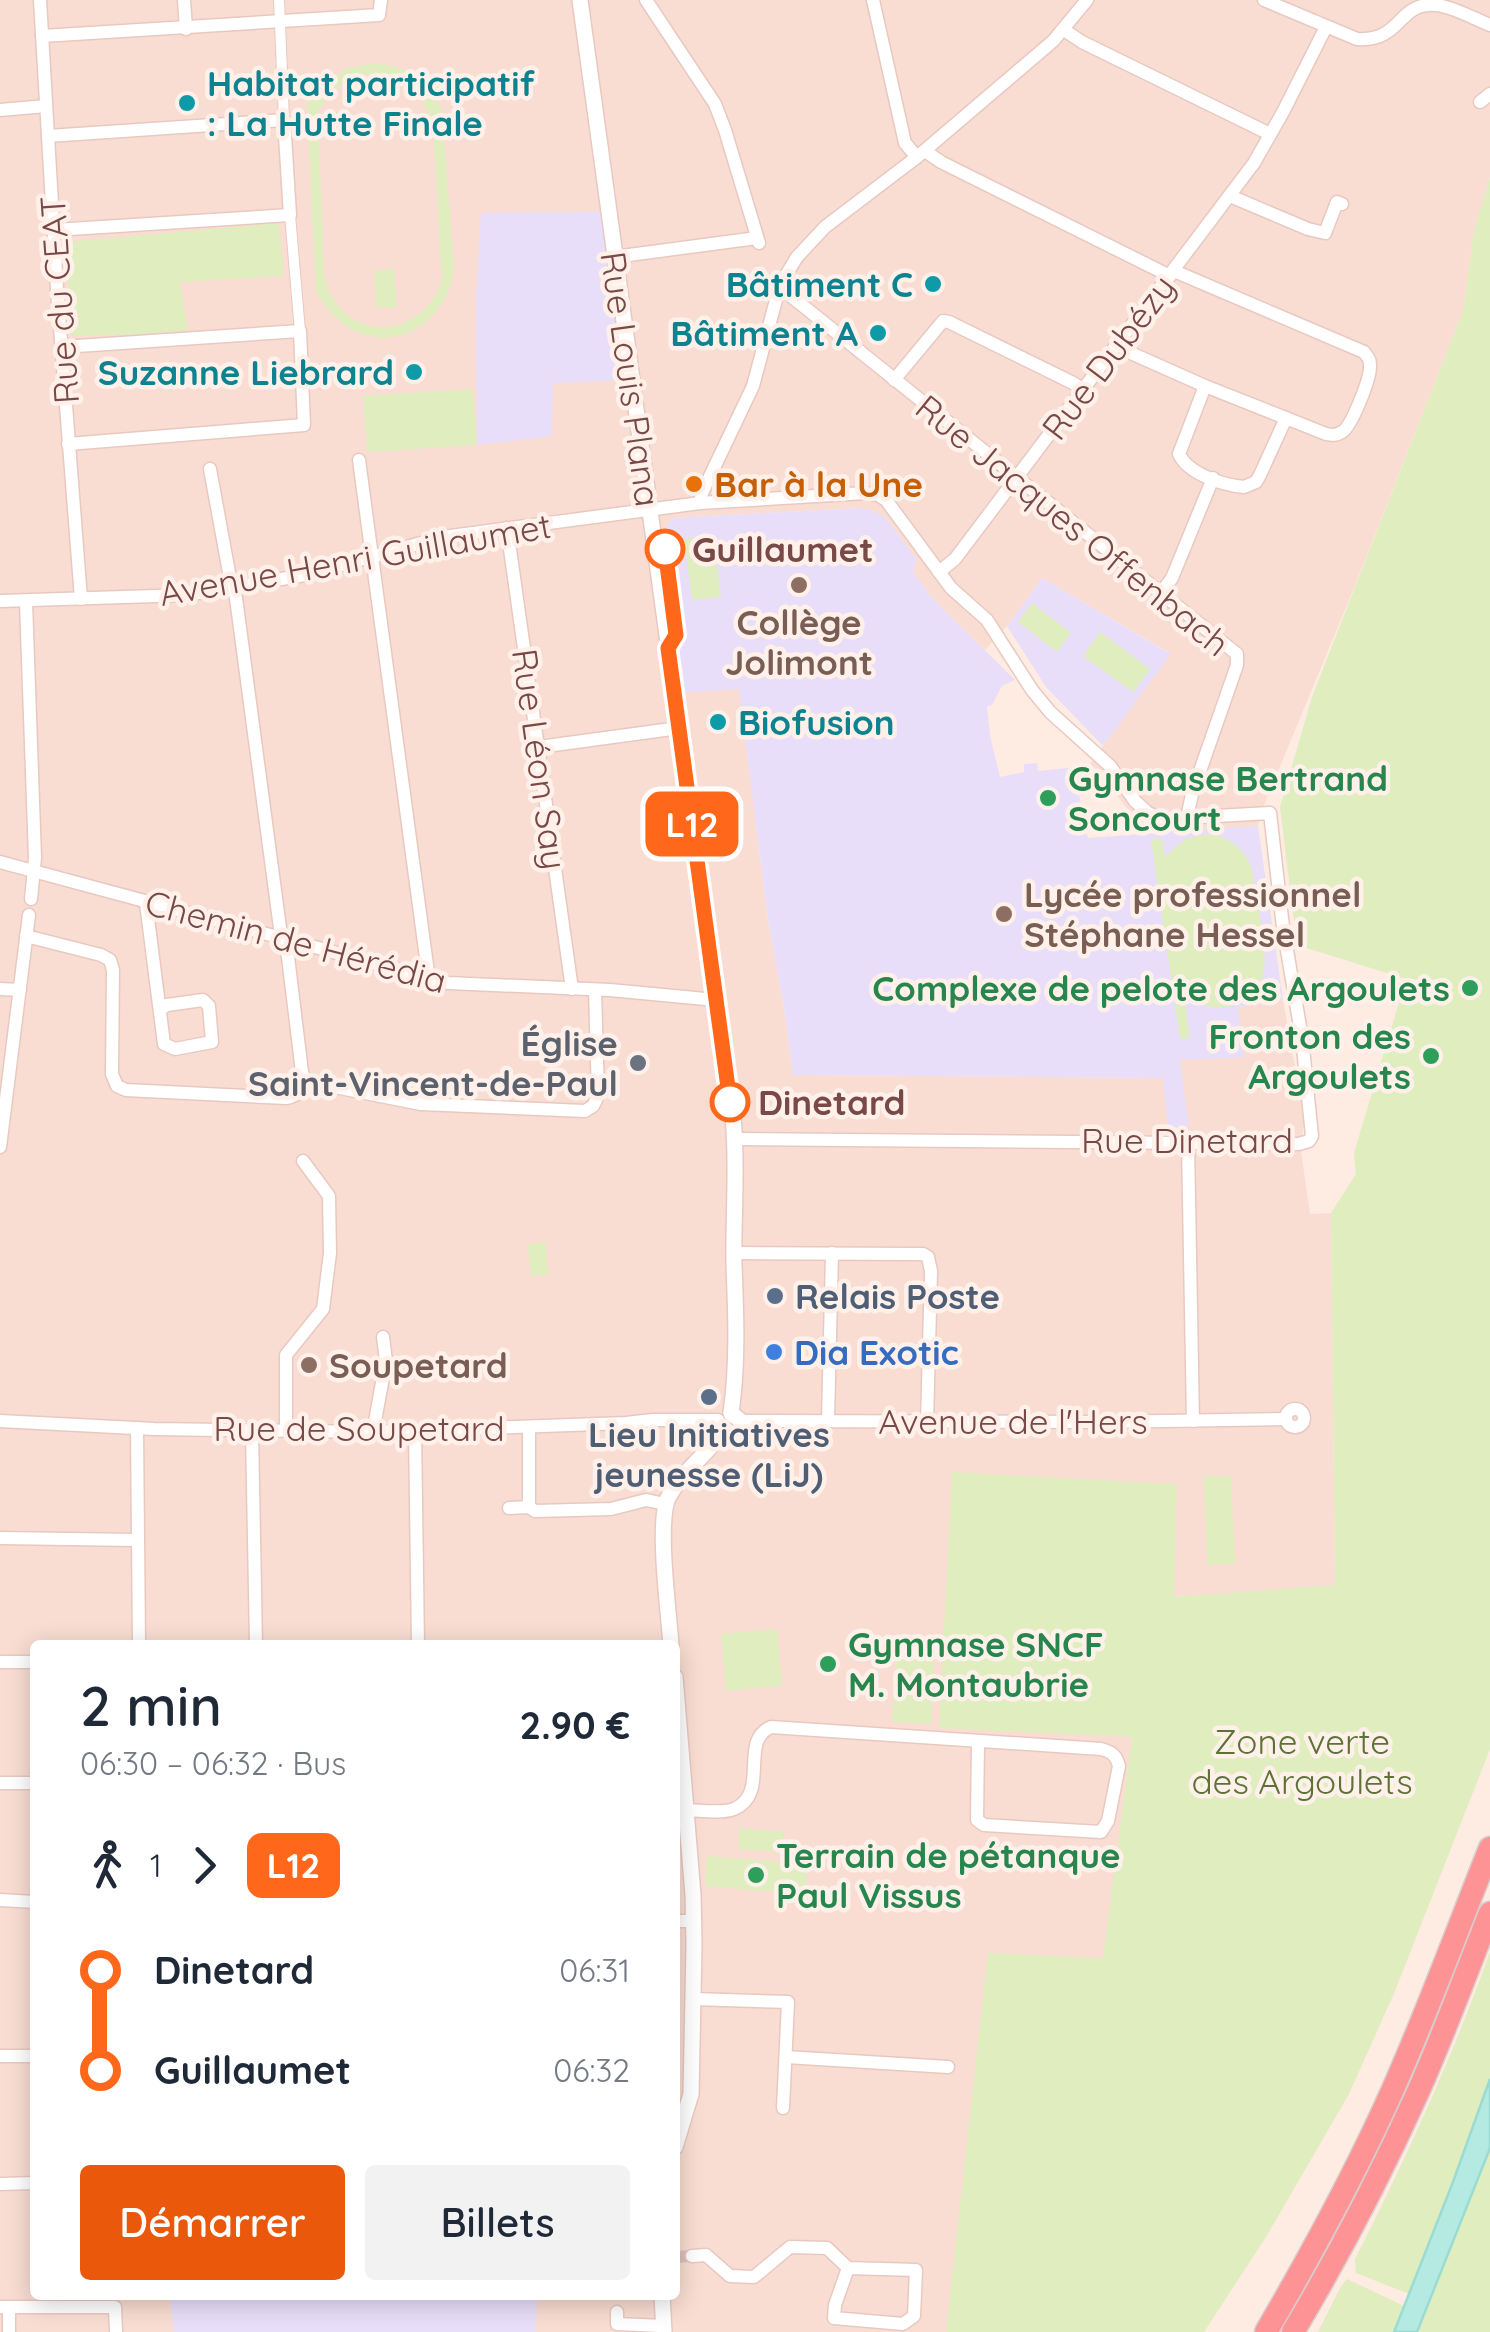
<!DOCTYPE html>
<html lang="fr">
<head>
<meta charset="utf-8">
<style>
  body { margin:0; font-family:Quicksand,sans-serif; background:#f2f2f3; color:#1f2937; height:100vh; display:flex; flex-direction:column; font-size:38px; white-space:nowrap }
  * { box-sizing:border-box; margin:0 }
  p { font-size:32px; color:#747a83 }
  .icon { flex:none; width:55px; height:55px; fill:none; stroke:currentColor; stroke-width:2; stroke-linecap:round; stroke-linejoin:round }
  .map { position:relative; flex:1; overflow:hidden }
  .panel { position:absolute; left:30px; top:1640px; width:650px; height:660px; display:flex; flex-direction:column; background:#fff; border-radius:10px; box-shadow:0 5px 25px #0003 }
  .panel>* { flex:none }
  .badge { padding:0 20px; border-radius:15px; font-size:35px; line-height:65px }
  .map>.badge { position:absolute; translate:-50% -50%; box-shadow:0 0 0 5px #fff }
  .legs { display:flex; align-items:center; gap:15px; height:110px; padding:0 50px; font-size:32px }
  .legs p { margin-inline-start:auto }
  .head { display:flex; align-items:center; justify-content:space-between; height:170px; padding:0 50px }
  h1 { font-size:55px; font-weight:600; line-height:75px }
  .button { display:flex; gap:20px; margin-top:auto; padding:20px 50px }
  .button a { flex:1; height:115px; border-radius:10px; background:#ea580c; color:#fff; font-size:40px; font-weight:600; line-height:115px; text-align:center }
  .button a+a { background:#f2f2f3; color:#1f2937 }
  ul { padding:0 50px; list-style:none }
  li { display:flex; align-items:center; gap:35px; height:100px; font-size:38px }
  li i { display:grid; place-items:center; width:15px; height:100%; margin:0 12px; background:currentColor }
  li i::after { content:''; width:25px; height:25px; margin:-12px; border:8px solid; border-radius:50%; background:#fff }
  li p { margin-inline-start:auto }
  li:first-child i { background:linear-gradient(#0000 50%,currentColor 0) }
  li:last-child i { background:linear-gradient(currentColor 50%,#0000 0) }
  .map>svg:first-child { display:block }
  .residential { fill:#f9ddd2; fill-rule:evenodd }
  .education { fill:#e8defa }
  .green { fill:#dfedbf; fill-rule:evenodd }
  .water { fill:#b4eae2; stroke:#9adcd3; stroke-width:2.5 }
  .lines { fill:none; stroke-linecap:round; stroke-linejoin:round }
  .minor-tunnel { stroke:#dcc2bb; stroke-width:12; stroke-dasharray:12 6; stroke-linecap:butt }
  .pedestrian-casing { stroke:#e8c9c1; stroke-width:12 }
  .minor-casing { stroke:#e8c9c1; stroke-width:15 }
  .tertiary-casing { stroke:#e8c9c1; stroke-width:18 }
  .motorway-casing { stroke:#d9cccb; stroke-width:25 }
  .pedestrian { stroke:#fff; stroke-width:10 }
  .minor { stroke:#fff; stroke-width:12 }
  .tertiary { stroke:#fff; stroke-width:15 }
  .motorway { stroke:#fe9396; stroke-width:22 }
  .line-1-casing { stroke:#fff; stroke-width:22 }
  .line-1 { stroke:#ff671b; stroke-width:15 }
  .culture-dot { fill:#0f9aa8; stroke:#fff0ea; stroke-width:4 }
  .food-dot { fill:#e8710a; stroke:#fff0ea; stroke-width:4 }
  .stop-1-dot { fill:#fff; stroke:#ff671b; stroke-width:5 }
  .education-dot { fill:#8d6e63; stroke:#fff0ea; stroke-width:4 }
  .leisure-dot { fill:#2e9e5b; stroke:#fff0ea; stroke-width:4 }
  .worship-dot { fill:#6b7280; stroke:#fff0ea; stroke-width:4 }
  .service-dot { fill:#5c6f8a; stroke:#fff0ea; stroke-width:4 }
  .shop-dot { fill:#3f7fe0; stroke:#fff0ea; stroke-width:4 }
  .labels { text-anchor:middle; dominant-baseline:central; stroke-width:9; stroke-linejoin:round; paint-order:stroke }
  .culture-label { font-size:35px; font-weight:bold; fill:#0d838f; stroke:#fff0ea; text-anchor:end }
  .street-label { font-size:35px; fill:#784946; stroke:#fff0ea }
  .food-label { font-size:35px; font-weight:bold; fill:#c56008; stroke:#fff0ea; text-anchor:start }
  .stop-label { font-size:35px; font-weight:bold; fill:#784946; stroke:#fff0ea; text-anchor:start }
  .education-label { font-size:35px; font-weight:bold; fill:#785e54; stroke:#fff0ea; text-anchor:start }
  .leisure-label { font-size:35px; font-weight:bold; fill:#27864d; stroke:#fff0ea; text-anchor:start }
  .worship-label { font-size:35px; font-weight:bold; fill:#5b616d; stroke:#fff0ea; text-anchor:end }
  .service-label { font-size:35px; font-weight:bold; fill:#4e5e75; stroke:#fff0ea; text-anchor:start }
  .shop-label { font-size:35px; font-weight:bold; fill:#366cbe; stroke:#fff0ea; text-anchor:start }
  .park-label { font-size:35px; fill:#5b7337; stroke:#fff0ea }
</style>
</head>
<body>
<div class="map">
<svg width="1490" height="2332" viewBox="0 0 1490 2332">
  <rect width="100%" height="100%" fill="#feebe2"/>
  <path class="residential" d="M0 0H1490V177L1474 231 1463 311 1356 583 1262 810 1258 826 1167 834 1141 822 1124 805 1107 781 1090 764 1170 653 1042 578 1007 626 985 650 933 599 913 572 916 559 885 517 858 508 673 518 667 525 683 638 678 656 739 688 768 920 784 1008 793 1075 1164 1078 1168 1128 1188 1129 1180 1060 1238 1007 1283 1000 1304 1119 1301 1151 1310 1214 1331 1213 1335 1586 1173 1597 1132 1737 1104 1959 988 1954 947 2332H0ZM35 1645H675V2295H35Z"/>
  <g class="education">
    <path d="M602 212 625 380 553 383 552 436 477 445 476 299 481 213Z"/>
    <path d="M859 508 871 510 885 517 916 559 913 572 933 599 1015 680 1002 686 992 705 987 706 990 736 1000 777 1024 772V764L1037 763 1038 771 1077 767 1082 822 1088 838 1258 826 1283 1000 1238 1007 1244 1057 1180 1060 1189 1129H1168L1163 1078 793 1075 784 1008 768 920 739 689 683 693 678 656 683 638 667 525 673 518Z"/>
    <path d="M1042 578 1171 654 1103 746 1046 687 1007 626Z"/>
    <path d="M170 2295H537L536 2332H174Z"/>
  </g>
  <g class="green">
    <path d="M375 63C406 66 430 81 442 110L454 268C449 319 398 356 349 328 335 320 325 305 316 293L306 87 326 83 348 68ZM362 74C398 74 426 91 433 128L442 281C418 345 336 342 324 273L318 113C327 93 342 82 362 74Z"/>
    <path d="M1490 177V1749L1395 1991 1349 2094 1266 2237 1204 2332H946L988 1953 1103 1958 1132 1737 939 1728 952 1472 1177 1484 1174 1597 1335 1585 1331 1213 1356 1174 1354 1153 1406 979 1297 945 1280 807 1312 697 1463 311 1474 231Z"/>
    <path d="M279 223 284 276 180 282 188 330 131 335 70 336 67 242Z"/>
    <path d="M394 269 397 307 377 308 374 271Z"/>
    <path d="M473 389 477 445 367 452 363 396Z"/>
    <path d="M713 535 721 597 692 600 684 539Z"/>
    <path d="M1032 603 1071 633 1057 652 1018 622Z"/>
    <path d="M1100 632 1150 669 1133 692 1083 656Z"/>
    <path d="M1208 834C1230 837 1244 848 1252 869 1255 895 1268 947 1264 970 1262 983 1253 994 1242 1001 1221 1014 1203 1006 1184 996L1190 1038 1180 1039 1151 839 1162 838 1165 857 1185 839Z"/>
    <path d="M545 1242 548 1275 531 1276 528 1244Z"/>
    <path d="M1204 1476H1231L1235 1564 1207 1565Z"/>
    <path d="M777 1629 782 1686 726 1691 721 1634Z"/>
    <path d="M897 1641 935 1644 931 1724 892 1722Z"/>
    <path d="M739 1828 784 1832 782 1852 738 1849Z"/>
    <path d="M707 1856 807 1864 805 1894 705 1886Z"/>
    <path d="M1490 1952V2079L1453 2182 1409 2294 1356 2273 1355 2259C1406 2159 1452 2058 1490 1952Z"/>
    <path d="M1490 2148V2332H1417Z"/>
    <path d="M1347 2279 1404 2306 1394 2332H1318L1340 2288Z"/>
  </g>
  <path class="water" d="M1490 2079V2148L1417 2332H1394L1453 2182Z"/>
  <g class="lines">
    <path class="minor-tunnel" d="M675 2257 692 2256"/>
    <defs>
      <g id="pedestrian">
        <path d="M279 0 284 120"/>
        <path d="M290 215 300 331"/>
      </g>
      <g id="minor">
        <path d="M40 0 57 289 81 599"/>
        <path d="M184 0 186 29"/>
        <path d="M646 0 715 104 725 130 759 243"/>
        <path d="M873 0 905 143 917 157"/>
        <path d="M1264 0 1357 39C1399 42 1398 7 1428 5 1447 3 1472 18 1490 25"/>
        <path d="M1064 30 1082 42 1270 134"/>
        <path d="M42 36 379 15 381 0"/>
        <path d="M1480 102 1490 94"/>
        <path d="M0 110 46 106"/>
        <path d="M48 136 284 120 290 215 54 230"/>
        <path d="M925 151 941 162 1170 276"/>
        <path d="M1230 196 1308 229 1325 233 1337 202 1342 204"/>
        <path d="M614 257 757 238"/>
        <path d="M780 285 787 293 1237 654V665L1192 794 1187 818"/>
        <path d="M1119 344 1133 354 1205 386 1326 434C1333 435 1335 436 1342 432 1352 426 1370 379 1370 367 1370 358 1369 359 1364 352L1174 271"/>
        <path d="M62 347 300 331 304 425 68 444"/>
        <path d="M894 380 943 321 949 322 1075 384 1083 391"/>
        <path d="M1205 386 1179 454C1188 474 1223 485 1244 487L1256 482 1260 475 1286 418"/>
        <path d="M359 460 429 980"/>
        <path d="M210 469 230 578 236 598 280 928 288 957 302 1072 307 1086"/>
        <path d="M700 503 702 493 753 386 780 285 797 257 825 227 917 157 1053 41 1087 0"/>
        <path d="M507 528 572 989"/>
        <path d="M939 572 955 559 1254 163 1283 112 1326 27"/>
        <path d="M1161 593 1172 578 1213 478"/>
        <path d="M0 601 186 595 305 575 443 537 700 503 865 493 878 495 886 500 951 588 987 620 1032 690 1050 712 1110 766 1135 801 1148 813 1163 819 1270 813 1283 927 1302 1038 1312 1136 1309 1141 1299 1144 735 1139"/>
        <path d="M26 602 35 858 31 899"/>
        <path d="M539 747 679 728"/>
        <path d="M0 862 448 983 610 990 716 1000"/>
        <path d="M146 903 164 1044 175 1049 212 1042 209 1006 203 1000 167 1005 161 1009"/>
        <path d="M26 936 101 955 110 960 113 970 112 1074 117 1086 126 1090 286 1098C300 1096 306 1084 320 1084L421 1104 585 1111 593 1106 598 1096 595 990"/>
        <path d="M0 989 20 990"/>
        <path d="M1188 1143 1193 1421"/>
        <path d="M0 1147 29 915"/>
        <path d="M734 1253 914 1254H923L928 1257 931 1271 927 1422"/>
        <circle cx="1295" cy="1418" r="9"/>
        <path d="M828 1420 832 1253"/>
        <path d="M0 1421 154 1429 373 1432 626 1423 653 1420H718"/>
        <path d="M741 1421 1103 1422 1285 1419"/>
        <path d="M137 1428 139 1645"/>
        <path d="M415 1430 418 1645"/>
        <path d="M252 1431 256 1645"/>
        <path d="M286 1431V1355L323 1309 330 1253 329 1196 303 1161"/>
        <path d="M373 1432 386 1361 383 1337"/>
        <path d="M529 1507V1427"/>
        <path d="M509 1508 529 1507 535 1511 611 1509 646 1500 665 1504"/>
        <path d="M0 1538 138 1540"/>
        <path d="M0 1662H35"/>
        <path d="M0 1783H35"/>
        <path d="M685 1810C699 1810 721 1814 734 1809 771 1793 738 1741 771 1727L1101 1749C1112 1752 1116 1755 1119 1766L1108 1821 1101 1832 984 1825 977 1820 978 1743"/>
        <path d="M0 1900 35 1902"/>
        <path d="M675 1921H694"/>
        <path d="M693 1999 788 2002 783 2108"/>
        <path d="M0 2056H35"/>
        <path d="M786 2057 948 2067"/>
        <path d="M0 2184 35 2183"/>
        <path d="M692 2256 706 2255 730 2276 754 2277 790 2247 827 2248 848 2268 916 2270 914 2316 903 2324 834 2318 835 2305 848 2268"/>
        <path d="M0 2307H115L116 2332"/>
        <path d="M9 2308V2332"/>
        <path d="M617 2312V2324L663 2326"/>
      </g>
      <g id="tertiary">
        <path d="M580 0 733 1117C738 1166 733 1215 734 1265 736 1315 738 1364 731 1413"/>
        <path d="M720 1436 726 1439H733L742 1431 741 1421 731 1413"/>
        <path d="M671 1645C669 1614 656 1519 669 1496 682 1473 704 1456 720 1436"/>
        <path d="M675 1677 693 1895 694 1944 691 2094 675 2147"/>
        <path d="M662 2295 664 2332"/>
      </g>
      <g id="motorway">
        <path d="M1266 2332C1312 2253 1356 2172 1393 2089 1428 2010 1458 1928 1490 1848"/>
        <path d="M1293 2332C1339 2255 1381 2174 1418 2092 1444 2034 1466 1973 1490 1913"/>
      </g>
    </defs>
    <use href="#pedestrian" class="pedestrian-casing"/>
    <use href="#minor" class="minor-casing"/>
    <use href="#tertiary" class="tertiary-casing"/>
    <use href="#motorway" class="motorway-casing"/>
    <use href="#pedestrian" class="pedestrian"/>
    <use href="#minor" class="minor"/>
    <use href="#tertiary" class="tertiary"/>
    <use href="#motorway" class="motorway"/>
  </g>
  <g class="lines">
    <defs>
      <path id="line-1" d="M665 549 676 635 668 648 730 1102"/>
    </defs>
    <use href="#line-1" class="line-1-casing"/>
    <use href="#line-1" class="line-1"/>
  </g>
  <g class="culture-dot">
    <circle cx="187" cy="103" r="10"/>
    <circle cx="933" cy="284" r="10"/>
    <circle cx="878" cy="333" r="10"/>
    <circle cx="414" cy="372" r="10"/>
    <circle cx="718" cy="722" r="10"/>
  </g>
  <circle class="food-dot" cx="694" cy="484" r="10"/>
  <g class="stop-1-dot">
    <circle cx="665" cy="549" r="18"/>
    <circle cx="730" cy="1102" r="18"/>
  </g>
  <g class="education-dot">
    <circle cx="799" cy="585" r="10"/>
    <circle cx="1004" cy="914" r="10"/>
    <circle cx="309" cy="1365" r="10"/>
  </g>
  <g class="leisure-dot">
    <circle cx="1048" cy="798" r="10"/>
    <circle cx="1470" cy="988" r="10"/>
    <circle cx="1431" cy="1056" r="10"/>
    <circle cx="828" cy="1664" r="10"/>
    <circle cx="756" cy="1875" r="10"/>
  </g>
  <circle class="worship-dot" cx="638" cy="1063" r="10"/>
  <g class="service-dot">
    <circle cx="775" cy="1296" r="10"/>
    <circle cx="709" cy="1397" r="10"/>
  </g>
  <circle class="shop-dot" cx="774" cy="1352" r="10"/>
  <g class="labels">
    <g class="culture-label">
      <text x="207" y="83" text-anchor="start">Habitat participatif<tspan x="207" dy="40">: La Hutte Finale</tspan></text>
      <text x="913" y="284">Bâtiment C</text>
      <text x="858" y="333">Bâtiment A</text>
      <text x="394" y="372">Suzanne Liebrard</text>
      <text x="738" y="722" text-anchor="start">Biofusion</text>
    </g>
    <g class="street-label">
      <text transform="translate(59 300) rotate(-94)">Rue du CEAT</text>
      <text transform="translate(1108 357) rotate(-53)">Rue Dubézy</text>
      <text transform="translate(631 379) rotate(82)">Rue Louis Plana</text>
      <text transform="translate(1073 525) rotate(39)">Rue Jacques Offenbach</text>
      <text transform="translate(355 559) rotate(-10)">Avenue Henri Guillaumet</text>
      <text transform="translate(540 759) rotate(82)">Rue Léon Say</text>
      <text transform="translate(296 941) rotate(15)">Chemin de Hérédia</text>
      <text x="1187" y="1140">Rue Dinetard</text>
      <text x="1013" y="1421">Avenue de l'Hers</text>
      <text x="359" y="1428">Rue de Soupetard</text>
    </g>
    <g class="food-label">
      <text x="714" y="484">Bar à la Une</text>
    </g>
    <g class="stop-label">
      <text x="692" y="549">Guillaumet</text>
      <text x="758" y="1102">Dinetard</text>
    </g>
    <g class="education-label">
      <text x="799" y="622" text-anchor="middle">Collège<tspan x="799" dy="40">Jolimont</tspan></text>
      <text x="1024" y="894">Lycée professionnel<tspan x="1024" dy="40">Stéphane Hessel</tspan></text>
      <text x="329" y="1365">Soupetard</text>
    </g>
    <g class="leisure-label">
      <text x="1068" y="778">Gymnase Bertrand<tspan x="1068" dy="40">Soncourt</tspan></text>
      <text x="1450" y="988" text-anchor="end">Complexe de pelote des Argoulets</text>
      <text x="1411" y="1036" text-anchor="end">Fronton des<tspan x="1411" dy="40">Argoulets</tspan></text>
      <text x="848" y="1644">Gymnase SNCF<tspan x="848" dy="40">M. Montaubrie</tspan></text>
      <text x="776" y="1855">Terrain de pétanque<tspan x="776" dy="40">Paul Vissus</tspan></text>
    </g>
    <g class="worship-label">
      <text x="618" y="1043">Église<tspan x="618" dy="40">Saint-Vincent-de-Paul</tspan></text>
    </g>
    <g class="service-label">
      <text x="795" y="1296">Relais Poste</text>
      <text x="709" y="1434" text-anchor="middle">Lieu Initiatives<tspan x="709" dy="40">jeunesse (LiJ)</tspan></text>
    </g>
    <g class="shop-label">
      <text x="794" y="1352">Dia Exotic</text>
    </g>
    <g class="park-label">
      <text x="1302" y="1741">Zone verte<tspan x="1302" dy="40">des Argoulets</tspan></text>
    </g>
  </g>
</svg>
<b class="badge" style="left:692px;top:824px;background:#ff671b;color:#fff">L12</b>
<section class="panel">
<div class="head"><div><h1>2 min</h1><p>06:30 – 06:32 · Bus</p></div><b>2.90 €</b></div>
<div class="legs"><svg class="icon" aria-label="walk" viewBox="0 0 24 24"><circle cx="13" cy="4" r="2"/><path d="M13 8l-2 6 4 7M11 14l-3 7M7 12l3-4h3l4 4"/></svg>1<svg class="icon" aria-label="forward" viewBox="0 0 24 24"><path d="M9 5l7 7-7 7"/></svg><b class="badge" style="background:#ff671b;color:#fff">L12</b></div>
<ul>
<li><i style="color:#ff671b"></i><b>Dinetard</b><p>06:31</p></li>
<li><i style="color:#ff671b"></i><b>Guillaumet</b><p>06:32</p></li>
</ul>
<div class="button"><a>Démarrer</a><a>Billets</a></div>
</section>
</div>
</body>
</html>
